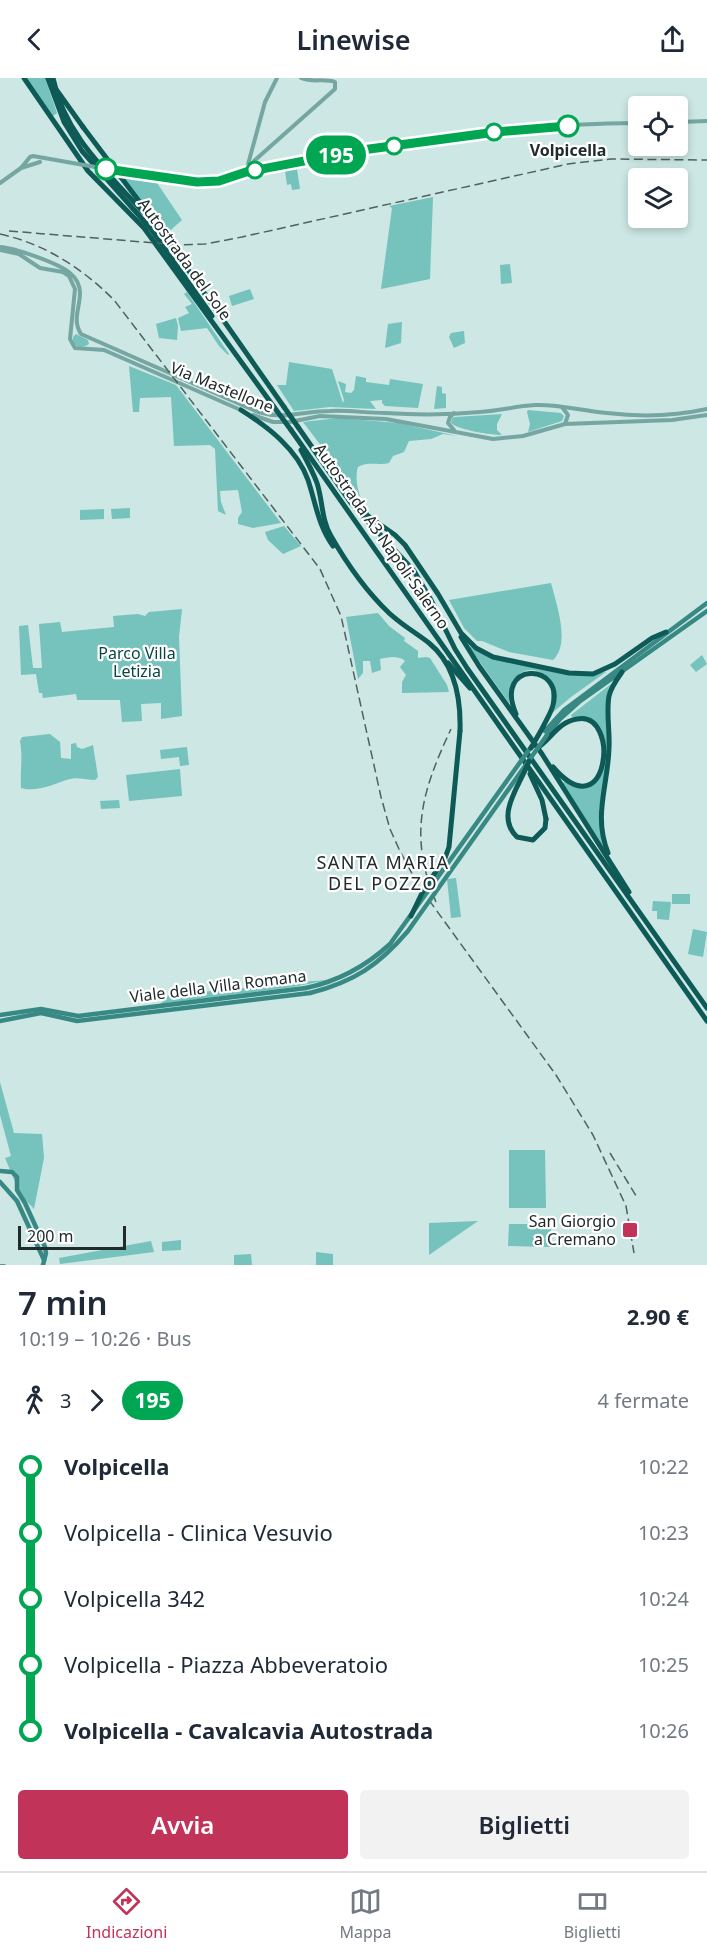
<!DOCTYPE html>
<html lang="it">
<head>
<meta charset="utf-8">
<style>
  body { margin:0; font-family:"Noto Sans",sans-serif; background:#f2f2f3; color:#1f2937; height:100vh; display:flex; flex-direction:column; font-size:22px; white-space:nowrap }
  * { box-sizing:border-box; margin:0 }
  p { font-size:20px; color:#747a83 }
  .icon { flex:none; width:33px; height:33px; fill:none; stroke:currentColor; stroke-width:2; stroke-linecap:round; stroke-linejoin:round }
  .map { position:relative; height:1187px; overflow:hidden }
  .side { display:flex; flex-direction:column; background:#fff; flex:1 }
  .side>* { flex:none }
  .badge { padding:0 12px; border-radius:20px; font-size:21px; line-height:39px }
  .controls { position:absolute; left:628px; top:18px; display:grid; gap:12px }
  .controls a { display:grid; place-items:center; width:60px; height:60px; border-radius:6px; background:#fff; box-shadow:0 3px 9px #0003; font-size:30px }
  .scale { position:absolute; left:18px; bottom:15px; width:108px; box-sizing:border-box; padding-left:6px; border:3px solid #202b2a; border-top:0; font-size:16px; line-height:21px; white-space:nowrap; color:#202b2a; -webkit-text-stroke:4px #fff; paint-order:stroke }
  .map>.badge { position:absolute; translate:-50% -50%; box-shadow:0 0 0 3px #fff }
  .legs { display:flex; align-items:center; gap:9px; height:66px; padding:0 18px; font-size:20px }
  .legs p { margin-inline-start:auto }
  .overview { display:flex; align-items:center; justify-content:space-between; height:102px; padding:0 18px }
  h1 { font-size:33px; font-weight:600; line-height:45px }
  .primary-button { display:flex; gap:12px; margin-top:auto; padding:12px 18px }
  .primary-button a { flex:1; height:69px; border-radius:6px; background:#c2335a; color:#fff; font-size:24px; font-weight:600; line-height:69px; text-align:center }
  .primary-button a+a { background:#f2f2f3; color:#1f2937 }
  ul { padding:0 18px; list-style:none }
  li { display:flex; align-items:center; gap:21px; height:66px; font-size:22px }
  li i { display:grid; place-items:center; width:9px; height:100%; margin:0 8px; background:currentColor }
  li i::after { content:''; width:15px; height:15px; margin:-8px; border:4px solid; border-radius:50%; background:#fff }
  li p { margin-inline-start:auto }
  li:first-child i { background:linear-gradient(#0000 50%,currentColor 0) }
  li:last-child i { background:linear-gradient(currentColor 50%,#0000 0) }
  header { display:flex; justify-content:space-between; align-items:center; height:78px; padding:0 18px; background:#fff; font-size:27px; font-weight:600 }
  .dock { display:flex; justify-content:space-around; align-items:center; height:84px; border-top:2px solid #e0e1e3; background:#fff; font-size:16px; color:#747a83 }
  .dock a { display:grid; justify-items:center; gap:3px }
  .dock .on { color:#c2335a }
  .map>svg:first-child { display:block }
  .green { fill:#76c2bc }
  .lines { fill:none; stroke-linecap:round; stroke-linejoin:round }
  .stream { stroke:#37807c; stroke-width:1.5 }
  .tertiary { stroke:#76a6a2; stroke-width:4 }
  .secondary { stroke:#388984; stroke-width:4.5 }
  .motorway { stroke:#0d5a57; stroke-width:5 }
  .rail { stroke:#51615f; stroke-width:1.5; stroke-dasharray:9 4.5; stroke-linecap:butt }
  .tertiary-bridge { stroke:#76a6a2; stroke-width:4 }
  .secondary-bridge { stroke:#388984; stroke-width:4.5 }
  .motorway-bridge { stroke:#0d5a57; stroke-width:5 }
  .line-1-casing { stroke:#fff; stroke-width:14 }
  .line-1 { stroke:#00a651; stroke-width:9 }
  .stop-1-dot { fill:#fff; stroke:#00a651; stroke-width:3 }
  .poi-dot { fill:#c2335a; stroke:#fff; stroke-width:2 }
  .labels { text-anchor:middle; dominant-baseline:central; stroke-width:4.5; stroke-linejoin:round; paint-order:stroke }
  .stop-label { font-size:16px; font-weight:bold; fill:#202b2a; stroke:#fff }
  .street-label { font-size:16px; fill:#202b2a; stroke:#fff }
  .park-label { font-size:16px; fill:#084643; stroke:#fff }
  .poi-label { font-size:16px; fill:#202b2a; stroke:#fff; text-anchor:end }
  .neighbourhood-label { font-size:18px; letter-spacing:1.5px; fill:#202b2a; stroke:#fff }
</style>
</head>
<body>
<header><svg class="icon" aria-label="back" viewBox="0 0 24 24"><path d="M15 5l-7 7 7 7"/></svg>Linewise<svg class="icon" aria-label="share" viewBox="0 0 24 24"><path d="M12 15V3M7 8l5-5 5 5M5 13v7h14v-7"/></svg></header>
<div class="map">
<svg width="707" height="1187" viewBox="0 0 707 1187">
  <rect width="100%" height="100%" fill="#cce7e4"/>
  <g class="green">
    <path d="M26 0H45L57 35 53 38Z"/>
    <path d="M297 91 300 111 292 112 291 106 287 107 285 93Z"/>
    <path d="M121 98 157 105 182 142 165 157Z"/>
    <path d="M433 119 430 201 381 211 392 130 389 128Z"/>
    <path d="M510 186 512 205 501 206 500 187Z"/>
    <path d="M250 211 254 221 232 228 229 218Z"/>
    <path d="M187 214 229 276 228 277 219 268 207 250 181 253 178 240 189 235 185 229 192 226 184 216Z"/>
    <path d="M176 240 178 248 177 262 159 260 156 246Z"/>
    <path d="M402 244 401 265 385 270 388 246Z"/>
    <path d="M464 253 465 265 454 270 449 259 451 255Z"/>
    <path d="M76 256 88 262 89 266C81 271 72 269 73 259Z"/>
    <path d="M289 284 332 291 343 325 344 322 338 303 346 306 345 314 351 315 354 312 356 298 366 300V304L389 307 390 301 423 306 418 330 385 328 382 325V322L370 323 376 331 330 329 294 333 277 307H286Z"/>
    <path d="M129 288 176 307 281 445 253 450 238 446V440L242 434 238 412 220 413 221 424 226 437 218 433 215 371 210 367 174 368 171 319 140 320 139 334H133Z"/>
    <path d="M437 308 442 309V315L446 316V330L434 331Z"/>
    <path d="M528 332 561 335 564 338 562 343 528 354 530 346 527 334Z"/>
    <path d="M502 336 497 346V352L502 357C491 357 458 352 451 345L452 340 455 339Z"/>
    <path d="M338 340 399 345 457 358 443 356 431 361 409 363 404 374 393 378 389 385C378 388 369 383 358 389 355 397 357 412 361 420L303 344Z"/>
    <path d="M130 430V440L112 441 111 431Z"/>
    <path d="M104 431V441L80 442V432Z"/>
    <path d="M284 448 301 468 283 476 268 462 265 454Z"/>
    <path d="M551 505C556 525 571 566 553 582L509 574 482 563H477L464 550 449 522Z"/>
    <path d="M182 531 179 559 182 638 161 641V625L141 626 142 643 122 644 120 622H77L76 616 43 620 42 615H39L36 596 21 597 19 548 28 547 33 590H42L39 546 60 544 62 554 114 549 113 538 138 536 145 538 149 534Z"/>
    <path d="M378 535 389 548 405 560 404 563 418 573V580L426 579 430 580 447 607 449 614 402 615V604L406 597 400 589 405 583C399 577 388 579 380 581L381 592 372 595 370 583H363V595L358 601 346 539Z"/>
    <path d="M471 568 482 576 570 597 606 594 571 619 551 636V602C529 580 508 597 509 625L470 570Z"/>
    <path d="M702 577 707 586 696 594 690 587Z"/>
    <path d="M611 606 605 695 599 732 602 766 600 767 563 705 565 703C613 731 612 654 589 639H572L571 637Z"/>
    <path d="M50 656 60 664 61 680 71 681V666L76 665 77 669 82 671 93 667 98 699 95 702C87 702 77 699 70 701 56 705 36 715 21 710 20 694 23 679 20 663L22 659Z"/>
    <path d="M187 669 189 687 180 688 179 679 161 681 160 672Z"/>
    <path d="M180 691 182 718 129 723 126 697Z"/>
    <path d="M119 722 120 730 101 731 100 723Z"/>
    <path d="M456 800 461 839 451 840 447 801Z"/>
    <rect x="672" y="816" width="18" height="10"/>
    <path d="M653 823 671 824 669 842 657 841V833H652Z"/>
    <path d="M693 851 707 854 703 879 688 876Z"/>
    <path d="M328 902 293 909 160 926 173 913 190 915 254 909 257 907Z"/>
    <path d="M0 1004 14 1055 42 1056 44 1080 34 1131 20 1116 5 1080 11 1078 0 1037Z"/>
    <path d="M509 1072H545L546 1130H509Z"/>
    <path d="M478 1143 429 1177V1145Z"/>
    <path d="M509 1146H551V1169L508 1168Z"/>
    <path d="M181 1162V1172L162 1173V1164Z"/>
    <path d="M151 1163 154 1174 60 1186 59 1180Z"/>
    <path d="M316 1174 333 1176V1187H316Z"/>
    <path d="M251 1176 252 1187H234V1177Z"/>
  </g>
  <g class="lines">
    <path class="stream" d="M0 1187H5"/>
    <g class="tertiary">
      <path d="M678 44 707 43"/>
      <path d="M21 90 30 79 33 78 67 84"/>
      <path d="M247 90 265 24 277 0"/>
      <path d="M118 93C160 99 206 112 246 94 376 70 507 45 639 45"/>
      <path d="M246 93 254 83 335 11V4C325 0 312 5 301 0"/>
      <path d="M0 105 21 90 40 84"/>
      <path d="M0 169C15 170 58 185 70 195 76 200 80 207 80 215 80 230 72 242 81 256L258 334C285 342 303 333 330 333 348 332 366 335 385 335 416 337 449 337 480 334 499 333 516 328 535 327 559 326 583 333 607 335 640 339 675 338 707 331"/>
      <path d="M0 172 19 176 40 190 63 194 69 198 75 211 70 261 75 270 104 272 243 333"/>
      <path d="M562 329 568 337 565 346"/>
      <path d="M454 335 450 339 448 345 454 352"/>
      <path d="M253 337 273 344H290L320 338 386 341 493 361 523 358 565 346 672 342 707 337"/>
    </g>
    <g class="secondary">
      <path d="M545 653 564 632 707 525"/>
      <path d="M547 657 560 641 579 624 707 533"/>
      <path d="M0 937 41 931 78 938 306 910"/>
      <path d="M0 943 41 935 77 943 310 915"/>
      <path d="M0 1093 12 1094 17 1099V1112L25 1125 45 1169 46 1175 43 1187"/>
      <path d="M0 1104 17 1123 44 1182"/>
    </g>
    <g class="motorway">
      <path d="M24 0 88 93 144 150 274 329"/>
      <path d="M53 0C64 56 107 94 143 134"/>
      <path d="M48 1 64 44 82 73 151 151 212 238"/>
      <path d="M83 49 154 143 284 329"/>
      <path d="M241 332C268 349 297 371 308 402 316 426 318 447 333 468"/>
      <path d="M298 349 351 425 414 493 431 522 455 571 467 590 707 930"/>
      <path d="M291 352 707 943"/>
      <path d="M301 372C307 383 313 394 317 405 323 423 321 441 331 458 347 486 366 513 389 535 402 547 416 555 429 565 456 587 461 621 460 653"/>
      <path d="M337 400 368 438 395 457 405 467 438 516 461 555 476 570 493 579 569 595 593 596 615 586 652 560 666 554"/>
      <path d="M461 559 479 588 542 676 629 814"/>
      <path d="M448 585 470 610"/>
      <path d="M516 636C493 583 564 584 553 627 551 635 546 642 543 649"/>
      <path d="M540 668C553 658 559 644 577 641 621 632 609 754 553 689"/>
      <path d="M530 696 542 722 546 741"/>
      <path d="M608 775C593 737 608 708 609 670 610 653 606 635 609 618 611 609 617 601 622 594"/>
    </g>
    <g class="rail">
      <path d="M9 153 180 167 205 166 242 159 568 86 611 81 707 82"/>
      <path d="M0 156C45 166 82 190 114 222L320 491 341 538 381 719 390 751 399 771 418 807 556 997 593 1057 626 1128 634 1175"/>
      <path d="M436 824C408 757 422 713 451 651"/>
      <path d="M610 1075 638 1121"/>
    </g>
    <path class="tertiary-bridge" d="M67 84 118 93"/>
    <g class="secondary-bridge">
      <path d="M306 910C339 903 365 889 390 866L531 669"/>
      <path d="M310 915C354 904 379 887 408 853L547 657"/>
    </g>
    <g class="motorway-bridge">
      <path d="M48 0 83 49"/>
      <path d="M274 329 291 352"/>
      <path d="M284 329 298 349"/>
      <path d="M531 670 543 649"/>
      <path d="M529 683C521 706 494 737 517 759L533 762 545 750 546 741"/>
      <path d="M411 838 423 813 445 780 449 769 460 653"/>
    </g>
  </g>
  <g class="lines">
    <defs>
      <path id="line-1" d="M106 91 197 104 219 103 246 94 362 72 496 54 568 48"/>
    </defs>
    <use href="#line-1" class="line-1-casing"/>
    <use href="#line-1" class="line-1"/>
  </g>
  <g class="stop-1-dot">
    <circle cx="568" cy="48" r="10"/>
    <circle cx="494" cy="54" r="8"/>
    <circle cx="394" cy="68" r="8"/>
    <circle cx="106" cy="91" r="10"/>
    <circle cx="255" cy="92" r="8"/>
  </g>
  <rect class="poi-dot" x="622" y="1144" width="16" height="16" rx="3"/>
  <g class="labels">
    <g class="stop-label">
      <text x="568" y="72">Volpicella</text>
    </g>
    <g class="street-label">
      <text transform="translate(185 181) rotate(54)">Autostrada del Sole</text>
      <text transform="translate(222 309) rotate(22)">Via Mastellone</text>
      <text transform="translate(382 458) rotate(55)">Autostrada A3 Napoli-Salerno</text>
      <text transform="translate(218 908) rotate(-7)">Viale della Villa Romana</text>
    </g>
    <g class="park-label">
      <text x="137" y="575">Parco Villa<tspan x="137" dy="18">Letizia</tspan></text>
    </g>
    <g class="poi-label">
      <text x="616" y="1143">San Giorgio<tspan x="616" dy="18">a Cremano</tspan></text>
    </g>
    <g class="neighbourhood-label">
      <text x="383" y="784">SANTA MARIA<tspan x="383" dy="21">DEL POZZO</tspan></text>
    </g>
  </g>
</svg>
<div class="controls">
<a><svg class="icon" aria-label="locate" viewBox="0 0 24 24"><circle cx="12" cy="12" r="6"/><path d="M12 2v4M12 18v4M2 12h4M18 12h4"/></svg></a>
<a><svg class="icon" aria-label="layers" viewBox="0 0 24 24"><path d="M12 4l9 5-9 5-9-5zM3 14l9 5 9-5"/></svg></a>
</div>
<div class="scale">200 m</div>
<b class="badge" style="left:336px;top:77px;background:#00a651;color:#fff">195</b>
</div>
<section class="side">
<div class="overview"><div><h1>7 min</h1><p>10:19 – 10:26 · Bus</p></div><b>2.90 €</b></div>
<div class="legs"><svg class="icon" aria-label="walk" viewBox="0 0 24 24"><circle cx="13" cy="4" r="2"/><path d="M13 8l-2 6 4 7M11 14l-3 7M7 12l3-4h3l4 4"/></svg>3<svg class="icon" aria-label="forward" viewBox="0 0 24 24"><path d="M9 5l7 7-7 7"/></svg><b class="badge" style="background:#00a651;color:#fff">195</b><p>4 fermate</p></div>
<ul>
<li><i style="color:#00a651"></i><b>Volpicella</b><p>10:22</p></li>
<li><i style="color:#00a651"></i><span>Volpicella - Clinica Vesuvio</span><p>10:23</p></li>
<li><i style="color:#00a651"></i><span>Volpicella 342</span><p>10:24</p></li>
<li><i style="color:#00a651"></i><span>Volpicella - Piazza Abbeveratoio</span><p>10:25</p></li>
<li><i style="color:#00a651"></i><b>Volpicella - Cavalcavia Autostrada</b><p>10:26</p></li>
</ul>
<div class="primary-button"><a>Avvia</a><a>Biglietti</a></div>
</section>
<nav class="dock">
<a class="on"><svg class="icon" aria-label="directions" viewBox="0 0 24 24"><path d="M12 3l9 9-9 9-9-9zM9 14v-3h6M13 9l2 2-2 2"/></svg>Indicazioni</a>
<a><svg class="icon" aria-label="map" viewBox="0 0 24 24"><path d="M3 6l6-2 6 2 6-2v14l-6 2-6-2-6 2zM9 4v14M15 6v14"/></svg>Mappa</a>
<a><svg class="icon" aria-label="tickets" viewBox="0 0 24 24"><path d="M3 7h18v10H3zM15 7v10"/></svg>Biglietti</a>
</nav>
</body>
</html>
